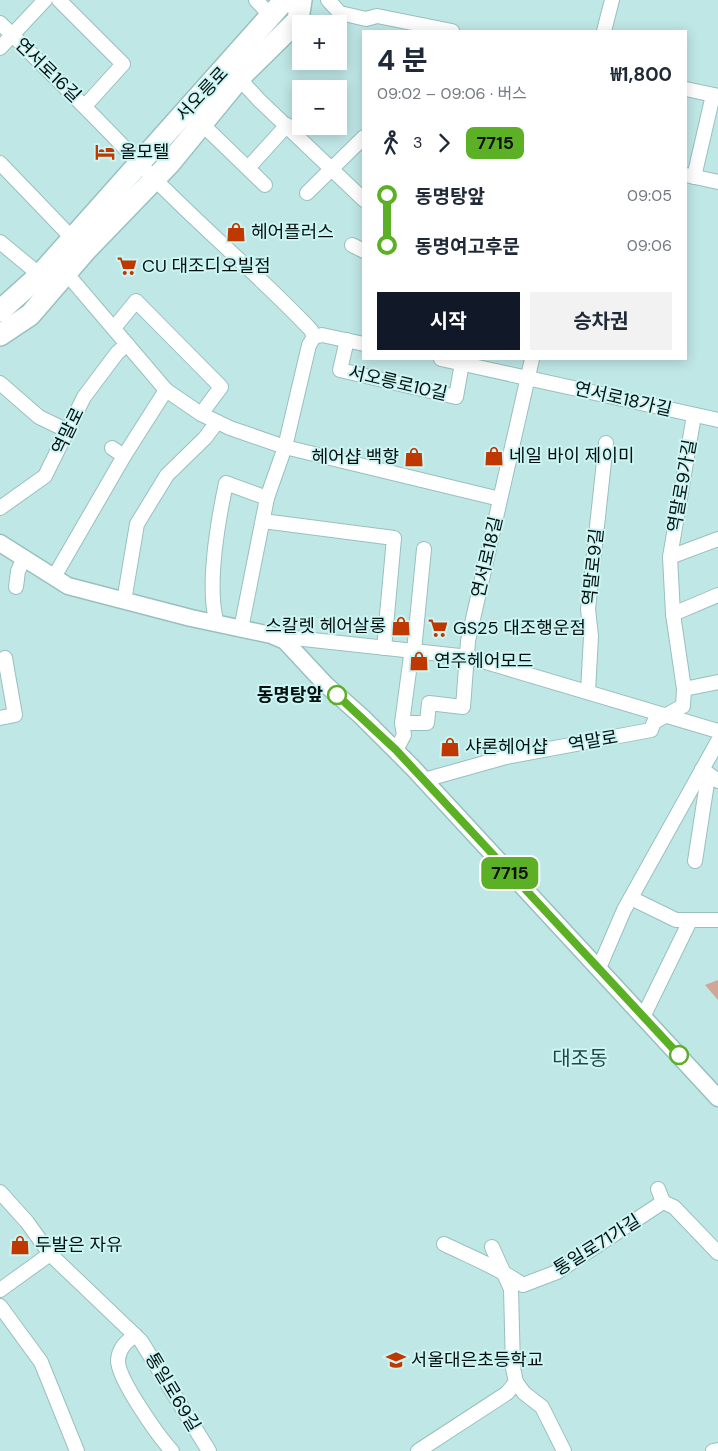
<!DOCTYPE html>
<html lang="ko">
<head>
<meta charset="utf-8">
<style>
  body { margin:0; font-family:"DM Sans","Noto Sans KR",sans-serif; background:#f2f2f3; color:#1f2937; height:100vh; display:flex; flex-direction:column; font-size:19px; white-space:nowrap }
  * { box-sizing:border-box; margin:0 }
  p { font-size:16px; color:#747a83 }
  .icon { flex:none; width:28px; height:28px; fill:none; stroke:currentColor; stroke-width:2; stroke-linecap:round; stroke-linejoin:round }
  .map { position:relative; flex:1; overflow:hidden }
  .side { position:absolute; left:362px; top:30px; width:325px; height:330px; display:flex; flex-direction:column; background:#fff; border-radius:0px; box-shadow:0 2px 12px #0003 }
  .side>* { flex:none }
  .badge { padding:0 10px; border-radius:8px; font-size:18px; line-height:32px }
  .buttons { position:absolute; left:292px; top:15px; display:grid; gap:10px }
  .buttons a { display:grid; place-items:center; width:55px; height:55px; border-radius:0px; background:#fff; box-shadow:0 2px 12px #0003; font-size:25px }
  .map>.badge { position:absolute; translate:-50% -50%; box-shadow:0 0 0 2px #fff }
  .legs { display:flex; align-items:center; gap:8px; height:55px; padding:0 15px; font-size:16px }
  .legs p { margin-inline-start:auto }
  .head { display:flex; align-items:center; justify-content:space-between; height:85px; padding:0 15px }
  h1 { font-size:28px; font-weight:700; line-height:38px }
  .action { display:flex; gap:10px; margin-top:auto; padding:10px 15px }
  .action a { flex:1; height:58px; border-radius:0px; background:#111827; color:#fff; font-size:20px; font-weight:700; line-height:58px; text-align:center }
  .action a+a { background:#f2f2f3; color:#1f2937 }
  ul { padding:0 15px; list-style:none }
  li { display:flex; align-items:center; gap:18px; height:50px; font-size:19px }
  li i { display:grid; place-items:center; width:8px; height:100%; margin:0 6px; background:currentColor }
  li i::after { content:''; width:12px; height:12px; margin:-6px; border:4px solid; border-radius:50%; background:#fff }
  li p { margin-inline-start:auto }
  li:first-child i { background:linear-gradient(#0000 50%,currentColor 0) }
  li:last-child i { background:linear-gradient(currentColor 50%,#0000 0) }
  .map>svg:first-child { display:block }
  .pitch { fill:#d1a598 }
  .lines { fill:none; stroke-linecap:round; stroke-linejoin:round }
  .minor-casing { stroke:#98c0be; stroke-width:16 }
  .tertiary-casing { stroke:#98c0be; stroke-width:19 }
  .primary-casing { stroke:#98c0be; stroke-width:24 }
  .minor { stroke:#fff; stroke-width:14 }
  .tertiary { stroke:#fff; stroke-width:16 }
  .primary { stroke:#fff; stroke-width:21 }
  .line-1-casing { stroke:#fff; stroke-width:11 }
  .line-1 { stroke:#5bb025; stroke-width:8 }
  .stop-1-dot { fill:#fff; stroke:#5bb025; stroke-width:2.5 }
  .labels { text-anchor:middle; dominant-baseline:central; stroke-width:4; stroke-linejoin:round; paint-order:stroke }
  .street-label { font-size:18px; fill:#031010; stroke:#ccf5f3 }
  .poi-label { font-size:18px; fill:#031010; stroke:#ccf5f3; text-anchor:start }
  .stop-label { font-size:18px; font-weight:bold; fill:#031010; stroke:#ccf5f3; text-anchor:end }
  .quarter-label { font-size:20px; fill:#234747; stroke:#ccf5f3 }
</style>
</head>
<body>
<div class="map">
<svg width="718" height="1451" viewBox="0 0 718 1451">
  <rect width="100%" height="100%" fill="#bfe7e6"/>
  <path class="pitch" d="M718 980V1000L705 985Z"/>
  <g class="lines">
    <defs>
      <g id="minor">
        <path d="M59 0 123 64 85 106"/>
        <path d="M256 0 270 15"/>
        <path d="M328 0 340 13 366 19 377 16 452 31"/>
        <path d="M0 23C47 69 94 115 139 163 194 221 256 272 311 330L314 337"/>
        <path d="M604 31 612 0"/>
        <path d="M0 48 45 0"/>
        <path d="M241 76 246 86 260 101 364 200"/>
        <path d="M686 89 718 96"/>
        <path d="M202 124 265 185"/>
        <path d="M0 163 72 238"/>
        <path d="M249 167 287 125"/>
        <path d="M686 175 718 182"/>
        <path d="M694 177 713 95"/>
        <path d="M307 193 364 137"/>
        <path d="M0 242 40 275"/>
        <path d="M352 245 364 251"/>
        <path d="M67 274 166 390 201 414 230 428 285 447 500 499"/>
        <path d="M114 328 136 301 221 387 201 414"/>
        <path d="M347 340 340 370 456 397 462 363"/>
        <path d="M441 359 718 420"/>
        <path d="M0 383 39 417 68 431"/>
        <path d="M124 456 166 390"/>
        <path d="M0 508 45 476 84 397 117 353 127 344"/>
        <path d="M263 521 394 538 384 648"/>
        <path d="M670 557 718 539"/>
        <path d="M54 577 124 456 112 448"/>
        <path d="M16 587 18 571 24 558"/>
        <path d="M124 601 137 524 167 475 205 438 217 422"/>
        <path d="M673 614 718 595"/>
        <path d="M217 624C206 587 218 521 226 483L267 498"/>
        <path d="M241 629 267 498 285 447 309 345 314 337 322 335 364 344"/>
        <path d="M276 636 469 657 718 731"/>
        <path d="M684 689 673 614 670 557 694 415"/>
        <path d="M588 692 591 636 588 609 606 443"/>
        <path d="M0 718 15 715 5 658"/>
        <path d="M402 723H427L429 703 463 707 468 641 532 359"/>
        <path d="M396 750 404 735 402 723 411 656 414 651 424 549"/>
        <path d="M424 780 506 757 651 730 654 722 683 706 684 689 718 682"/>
        <path d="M695 861 707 783 702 769 718 781"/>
        <path d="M631 898 676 920H718"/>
        <path d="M599 968 624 910 718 741"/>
        <path d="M643 1017 690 921"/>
        <path d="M0 1192 27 1222 50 1254 141 1341 209 1451"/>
        <path d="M663 1202 674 1207 718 1253"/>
        <path d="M444 1244C471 1257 499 1268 523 1285L557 1272 663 1202 658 1189"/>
        <path d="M492 1247 511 1289 513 1368 516 1382 524 1393 542 1407 564 1451"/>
        <path d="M0 1290 50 1254"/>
        <path d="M0 1306 41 1362 77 1451"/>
        <path d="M135 1335C126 1342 119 1348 118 1360 117 1378 159 1437 172 1451"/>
        <path d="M418 1451 507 1393 516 1382"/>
        <path d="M713 1451 718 1450"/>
      </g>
      <path id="tertiary" d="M0 543 68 586 191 618 271 635 285 641 325 684 361 716 413 768 718 1098"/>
      <g id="primary">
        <path d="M0 311 40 275 282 3 297 0"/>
        <path d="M0 335 30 315 86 250 169 164 241 76 298 20 301 0"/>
      </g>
    </defs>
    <use href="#minor" class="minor-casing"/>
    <use href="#tertiary" class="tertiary-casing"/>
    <use href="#primary" class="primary-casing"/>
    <use href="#minor" class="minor"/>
    <use href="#tertiary" class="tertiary"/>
    <use href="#primary" class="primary"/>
  </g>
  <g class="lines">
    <defs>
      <path id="line-1" d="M337 695 396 750 679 1055"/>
    </defs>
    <use href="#line-1" class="line-1-casing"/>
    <use href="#line-1" class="line-1"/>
  </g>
  <defs>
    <symbol id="hotel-bare" viewBox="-9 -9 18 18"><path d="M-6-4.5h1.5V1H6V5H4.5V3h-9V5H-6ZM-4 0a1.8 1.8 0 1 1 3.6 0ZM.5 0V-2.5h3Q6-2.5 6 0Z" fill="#bf3800" stroke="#ccf5f3" stroke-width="2.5" paint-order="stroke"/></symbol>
    <symbol id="shop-bare" viewBox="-9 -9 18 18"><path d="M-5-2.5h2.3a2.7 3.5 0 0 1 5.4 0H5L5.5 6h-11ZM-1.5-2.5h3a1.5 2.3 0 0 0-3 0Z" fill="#bf3800" stroke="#ccf5f3" stroke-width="2.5" paint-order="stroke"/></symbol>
    <symbol id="supermarket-bare" viewBox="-9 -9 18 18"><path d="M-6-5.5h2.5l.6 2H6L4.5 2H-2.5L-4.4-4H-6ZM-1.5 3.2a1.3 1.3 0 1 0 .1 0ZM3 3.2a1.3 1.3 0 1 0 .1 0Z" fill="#bf3800" stroke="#ccf5f3" stroke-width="2.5" paint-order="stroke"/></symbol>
    <symbol id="school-bare" viewBox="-9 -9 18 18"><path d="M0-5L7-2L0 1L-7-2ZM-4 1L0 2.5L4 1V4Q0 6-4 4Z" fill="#bf3800" stroke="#ccf5f3" stroke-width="2.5" paint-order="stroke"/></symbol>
  </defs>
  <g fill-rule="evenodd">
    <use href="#hotel-bare" x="91" y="138" width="28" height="28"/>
    <use href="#shop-bare" x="222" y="218" width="28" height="28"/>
    <use href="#supermarket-bare" x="113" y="252" width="28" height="28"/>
    <use href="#shop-bare" x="480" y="442" width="28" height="28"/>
    <use href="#shop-bare" x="400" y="443" width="28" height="28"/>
    <use href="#shop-bare" x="387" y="612" width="28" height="28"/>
    <use href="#supermarket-bare" x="424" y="614" width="28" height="28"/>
    <use href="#shop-bare" x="405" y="647" width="28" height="28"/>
    <use href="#shop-bare" x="436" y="733" width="28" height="28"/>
    <use href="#shop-bare" x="6" y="1231" width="28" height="28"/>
    <use href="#school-bare" x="382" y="1346" width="28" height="28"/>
  </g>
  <g class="stop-1-dot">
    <circle cx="337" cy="695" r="9"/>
    <circle cx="679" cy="1055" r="9"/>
  </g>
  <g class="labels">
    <g class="street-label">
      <text transform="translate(48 70) rotate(44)">연서로16길</text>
      <text transform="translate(202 94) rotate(-47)">서오릉로</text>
      <text transform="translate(398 383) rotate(13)">서오릉로10길</text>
      <text transform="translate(623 399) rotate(13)">연서로18가길</text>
      <text transform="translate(68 431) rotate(-64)">역말로</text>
      <text transform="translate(682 486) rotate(-80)">역말로9가길</text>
      <text transform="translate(487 557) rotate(-77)">연서로18길</text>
      <text transform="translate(593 567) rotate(-84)">역말로9길</text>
      <text transform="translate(593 741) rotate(-10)">역말로</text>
      <text transform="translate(597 1245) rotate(-32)">통일로71가길</text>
      <text transform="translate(173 1392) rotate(59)">통일로69길</text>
    </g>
    <g class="poi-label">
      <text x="120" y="152">올모텔</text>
      <text x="251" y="232">헤어플러스</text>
      <text x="142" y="266">CU 대조디오빌점</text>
      <text x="509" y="456">네일 바이 제이미</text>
      <text x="399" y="457" text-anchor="end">헤어샵 백향</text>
      <text x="386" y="626" text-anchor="end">스칼렛 헤어살롱</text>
      <text x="453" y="628">GS25 대조행운점</text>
      <text x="434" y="661">연주헤어모드</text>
      <text x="465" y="747">샤론헤어샵</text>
      <text x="35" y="1245">두발은 자유</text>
      <text x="411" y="1360">서울대은초등학교</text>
    </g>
    <g class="stop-label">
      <text x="323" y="695">동명탕앞</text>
    </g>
    <g class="quarter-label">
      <text x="580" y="1058">대조동</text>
    </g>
  </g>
</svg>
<div class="buttons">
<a>+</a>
<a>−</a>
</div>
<b class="badge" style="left:510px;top:873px;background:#5bb025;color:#111">7715</b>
<section class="side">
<div class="head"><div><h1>4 분</h1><p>09:02 – 09:06 · 버스</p></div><b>₩1,800</b></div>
<div class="legs"><svg class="icon" aria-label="walk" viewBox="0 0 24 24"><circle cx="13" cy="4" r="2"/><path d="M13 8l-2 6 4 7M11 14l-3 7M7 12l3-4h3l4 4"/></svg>3<svg class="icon" aria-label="forward" viewBox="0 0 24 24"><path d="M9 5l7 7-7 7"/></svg><b class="badge" style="background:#5bb025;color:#111">7715</b></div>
<ul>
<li><i style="color:#5bb025"></i><b>동명탕앞</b><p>09:05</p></li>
<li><i style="color:#5bb025"></i><b>동명여고후문</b><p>09:06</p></li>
</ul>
<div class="action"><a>시작</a><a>승차권</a></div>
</section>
</div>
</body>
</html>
